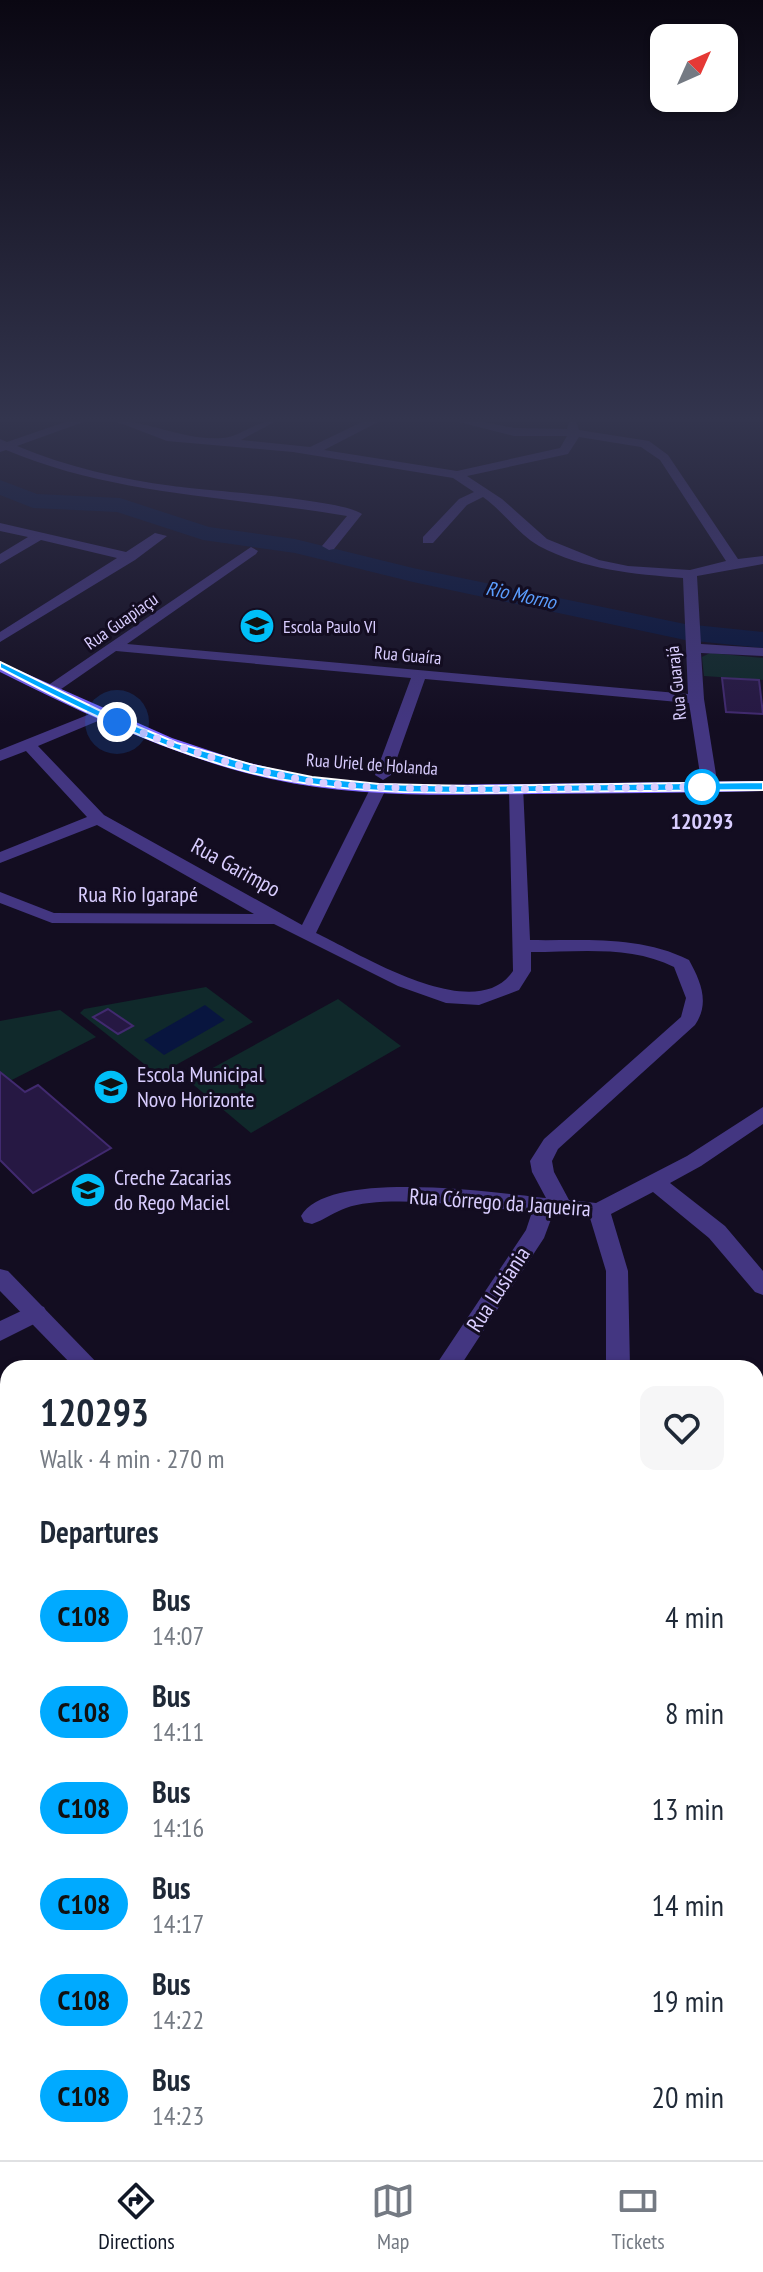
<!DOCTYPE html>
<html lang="en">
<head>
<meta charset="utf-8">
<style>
  body { margin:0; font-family:"PT Sans Narrow",sans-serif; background:#f6f6f7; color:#1f2937; height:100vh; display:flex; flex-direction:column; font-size:30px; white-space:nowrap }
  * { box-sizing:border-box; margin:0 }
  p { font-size:26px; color:#747a83 }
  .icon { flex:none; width:44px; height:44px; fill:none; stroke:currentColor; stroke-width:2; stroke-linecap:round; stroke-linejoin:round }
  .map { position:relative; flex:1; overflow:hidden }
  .drawer { position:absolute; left:0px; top:1360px; width:764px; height:800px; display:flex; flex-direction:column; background:#fff; border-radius:24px 24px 0 0; box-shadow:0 2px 6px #0004 }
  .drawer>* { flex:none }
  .badge { padding:0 16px; border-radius:26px; font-size:28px; line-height:52px }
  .needle { width:52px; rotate:45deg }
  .tools { position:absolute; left:650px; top:24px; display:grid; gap:16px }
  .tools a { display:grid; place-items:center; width:88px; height:88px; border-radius:16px; background:#fff; box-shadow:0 2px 6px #0004; font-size:40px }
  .you { position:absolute; width:40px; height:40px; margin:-20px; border:6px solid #fff; border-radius:50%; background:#1a73e8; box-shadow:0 0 0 12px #1a73e833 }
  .map>.badge { position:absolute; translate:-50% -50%; box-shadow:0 0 0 4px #fff }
  h2 { padding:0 40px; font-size:30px; line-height:72px }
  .round { display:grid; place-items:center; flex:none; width:84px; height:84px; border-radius:16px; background:#f6f6f7 }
  .summary { display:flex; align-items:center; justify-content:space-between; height:136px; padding:0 40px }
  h1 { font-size:38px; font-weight:700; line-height:60px }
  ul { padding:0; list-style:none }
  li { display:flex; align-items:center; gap:24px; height:96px; padding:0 40px }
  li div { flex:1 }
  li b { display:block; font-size:30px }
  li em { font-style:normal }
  li .badge { min-width:88px; font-weight:700; text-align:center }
  .tab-bar { display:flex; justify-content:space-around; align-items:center; height:112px; border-top:2px solid #e0e1e3; background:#fff; font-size:22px; color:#747a83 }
  .tab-bar a { display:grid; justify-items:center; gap:4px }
  .tab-bar .selected { color:#111827 }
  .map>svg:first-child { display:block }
  .green { fill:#10292b }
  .water { fill:#08153f }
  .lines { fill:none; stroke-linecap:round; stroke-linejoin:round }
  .river { fill:#08153f; fill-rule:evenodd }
  .building { fill:#261843; stroke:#412a6f; stroke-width:2 }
  .minor { fill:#433681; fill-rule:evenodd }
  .tertiary { fill:#433681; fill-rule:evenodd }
  .secondary { fill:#7c64ff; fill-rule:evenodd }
  .line { fill:#0af; stroke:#fff; stroke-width:2 }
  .walk { stroke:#d9cdff; stroke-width:8; stroke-dasharray:0 14.4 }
  .stop-dot { fill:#fff; stroke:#0af; stroke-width:4 }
  .labels { text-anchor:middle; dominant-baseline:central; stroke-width:6; stroke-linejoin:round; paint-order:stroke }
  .far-street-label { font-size:18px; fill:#d9cdff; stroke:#130d21 }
  .far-poi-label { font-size:18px; fill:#d9cdff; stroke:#130d21; text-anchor:start }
  .far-water-label { font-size:20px; font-style:italic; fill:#5b9eff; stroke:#130d21 }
  .stop-label { font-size:22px; font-weight:bold; fill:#d9cdff; stroke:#130d21 }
  .street-label { font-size:22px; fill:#d9cdff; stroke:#130d21 }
  .poi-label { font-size:22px; fill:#d9cdff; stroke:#130d21; text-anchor:start }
</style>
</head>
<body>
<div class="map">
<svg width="763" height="2160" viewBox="0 0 763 2160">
  <rect width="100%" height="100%" fill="#130d21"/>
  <g class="green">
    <path d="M710 653 763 658V680L704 676 702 657Z"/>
    <path d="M206 987 253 1022 158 1075 80 1013 84 1009Z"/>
    <path d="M338 999 401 1046 251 1133 189 1081Z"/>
    <path d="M60 1010 96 1037 0 1086V1021Z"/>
  </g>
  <path class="water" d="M205 1005 225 1020 164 1055 144 1040Z"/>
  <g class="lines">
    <path class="river" d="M0 480 37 494 120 498 209 527 295 539 413 568 685 624 763 632V648L685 640 413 582 295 553 203 540 117 512 33 508 0 495Z"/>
  </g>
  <g class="building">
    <path d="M722 678 759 680 763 714 726 712Z"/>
    <path d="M108 1009 133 1026 118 1034 93 1017Z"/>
    <path d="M0 1072 25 1092 38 1085 111 1148 33 1193 0 1160Z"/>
  </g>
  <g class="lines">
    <g class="minor">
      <path d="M68 421H86L17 446C68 467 119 479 173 486 208 491 342 499 362 514L334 549 329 550 322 546 347 516C232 496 115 496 6 450L0 452V439L7 442Z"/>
      <path d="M115 421C151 421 184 441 222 438 241 437 253 421 276 421L241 440 310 447 364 421H380L324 450 457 471 560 448 567 436H514L455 421H479L514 428 567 429 569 422 576 421 579 430 649 441 668 455 738 559 763 556V564L697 576 701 644 763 648V656L701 653 704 699 718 787 710 792 702 787 689 703 425 679 391 775 383 780 375 775 411 678 116 651 54 694H44V688L251 547 258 551 256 554 127 644 688 694 683 578C634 574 584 570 539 546 518 534 503 511 483 497L467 505 433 543H423V537L459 499 474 492 453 478 293 452 167 441ZM579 437 641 447 660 460 726 561 690 570 628 566 599 560 547 539 502 499 467 476 568 454Z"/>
      <path d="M0 523 126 552 155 533 167 536 135 560 0 642V632L117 558 41 540 0 564V554L28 537 0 531Z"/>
      <path d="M100 710 105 712V718L38 746 104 815 302 925 371 787 373 784H385L387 787 316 933C361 954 475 1027 513 971L509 789 511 786H523L530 940C584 941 639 935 689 960 701 982 710 1003 695 1025L558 1149 552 1161 554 1172 569 1200 596 1203 687 1156 763 1107V1124L701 1166 670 1183 725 1226 763 1271V1295L755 1292 709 1238 653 1192 611 1214 628 1271 630 1368H606V1271L590 1218 553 1214 544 1238 459 1368H434L526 1230 532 1212C486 1208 386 1193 346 1208 334 1212 324 1220 312 1224L304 1222 301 1216C328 1168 498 1193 546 1198L532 1172 530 1161 544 1139 681 1017 686 998 674 967C631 945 578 952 531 952V971L519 990 479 1005 446 1003 398 986 274 924 52 923 0 903V892L54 913 254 914 97 825 0 863V852L87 817 26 751 0 761V750Z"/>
      <path d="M36 1304 44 1307 47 1313 44 1319 0 1341V1321Z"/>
      <path d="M756 2143 763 2160H728L725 2152H756Z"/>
      <rect x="295" y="2152" width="34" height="8"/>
      <path d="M503 2152H537L539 2160H505Z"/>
    </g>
    <g class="tertiary">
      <path d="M0 1269 8 1271 102 1368H75L0 1291Z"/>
      <path d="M756 1800 763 1802V1833L756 1831Z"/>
    </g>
    <path class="secondary" d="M0 662 172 738 241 761 304 776 370 783 438 785 763 781V791C686 793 609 793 532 794 445 795 357 798 271 779 176 758 87 715 0 672Z"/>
  </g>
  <linearGradient id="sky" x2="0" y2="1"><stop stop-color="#0a0712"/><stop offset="0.58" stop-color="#33354e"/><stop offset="1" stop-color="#33354e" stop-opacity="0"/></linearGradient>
  <rect width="763" height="724" fill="url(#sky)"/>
  <path class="line" d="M0 662 105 713 177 743 253 765 312 777 379 784 468 786 763 782V790C686 791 609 792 532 792 437 794 341 795 248 772 159 749 78 709 0 668Z"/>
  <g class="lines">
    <path class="walk" d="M117 722C179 749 242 769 308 781 354 788 402 788 448 789 535 790 623 787 710 787H702"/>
  </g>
  <defs>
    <symbol id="school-disc" viewBox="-11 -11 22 22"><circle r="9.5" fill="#00bff8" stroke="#130d21"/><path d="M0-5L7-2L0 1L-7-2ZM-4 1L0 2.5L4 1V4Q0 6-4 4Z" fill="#111"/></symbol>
  </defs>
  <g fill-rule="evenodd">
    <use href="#school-disc" x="237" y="606" width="40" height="40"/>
    <use href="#school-disc" x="91" y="1067" width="40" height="40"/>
    <use href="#school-disc" x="68" y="1170" width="40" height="40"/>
  </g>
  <circle class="stop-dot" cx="702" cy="787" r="16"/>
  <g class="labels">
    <g class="far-street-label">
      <text transform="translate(121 621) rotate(-35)">Rua Guapiaçu</text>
      <text transform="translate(408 655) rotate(5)">Rua Guaíra</text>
      <text transform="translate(676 683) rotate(-96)">Rua Guarajá</text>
      <text transform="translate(372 764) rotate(4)">Rua Uriel de Holanda</text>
    </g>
    <g class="far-poi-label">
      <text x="283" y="626">Escola Paulo VI</text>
    </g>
    <g class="far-water-label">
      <text transform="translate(521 595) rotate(12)">Rio Morno</text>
    </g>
    <g class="stop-label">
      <text x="702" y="821">120293</text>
    </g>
    <g class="street-label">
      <text transform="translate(236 867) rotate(29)">Rua Garimpo</text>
      <text x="138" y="894">Rua Rio Igarapé</text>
      <text transform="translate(500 1202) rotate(4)">Rua Córrego da Jaqueira</text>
      <text transform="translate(498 1289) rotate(-57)">Rua Lusiania</text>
    </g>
    <g class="poi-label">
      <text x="137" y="1074">Escola Municipal<tspan x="137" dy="25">Novo Horizonte</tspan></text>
      <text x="114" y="1177">Creche Zacarias<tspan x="114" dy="25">do Rego Maciel</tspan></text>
    </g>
  </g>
</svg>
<div class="tools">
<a><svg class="needle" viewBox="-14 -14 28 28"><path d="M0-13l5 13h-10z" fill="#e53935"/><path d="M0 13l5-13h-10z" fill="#747a83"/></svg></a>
</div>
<div class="you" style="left:117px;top:722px"></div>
<section class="drawer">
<div class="summary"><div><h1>120293</h1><p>Walk · 4 min · 270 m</p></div><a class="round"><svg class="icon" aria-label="heart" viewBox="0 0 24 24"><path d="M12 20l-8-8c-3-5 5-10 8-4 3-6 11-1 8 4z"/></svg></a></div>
<h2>Departures</h2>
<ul>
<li><span class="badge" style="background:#0af;color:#111">C108</span><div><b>Bus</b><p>14:07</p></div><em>4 min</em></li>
<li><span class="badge" style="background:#0af;color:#111">C108</span><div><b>Bus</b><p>14:11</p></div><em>8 min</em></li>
<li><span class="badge" style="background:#0af;color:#111">C108</span><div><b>Bus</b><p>14:16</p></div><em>13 min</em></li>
<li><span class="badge" style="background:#0af;color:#111">C108</span><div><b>Bus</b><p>14:17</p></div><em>14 min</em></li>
<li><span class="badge" style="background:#0af;color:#111">C108</span><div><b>Bus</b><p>14:22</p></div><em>19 min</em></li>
<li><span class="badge" style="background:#0af;color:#111">C108</span><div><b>Bus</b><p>14:23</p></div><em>20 min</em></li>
</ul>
</section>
</div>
<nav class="tab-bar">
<a class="selected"><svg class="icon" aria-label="directions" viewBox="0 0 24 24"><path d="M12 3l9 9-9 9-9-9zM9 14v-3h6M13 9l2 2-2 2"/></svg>Directions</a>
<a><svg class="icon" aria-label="map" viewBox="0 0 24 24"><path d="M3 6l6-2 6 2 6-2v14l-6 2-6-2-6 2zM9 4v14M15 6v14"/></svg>Map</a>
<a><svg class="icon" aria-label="tickets" viewBox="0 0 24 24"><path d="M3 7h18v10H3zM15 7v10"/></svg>Tickets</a>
</nav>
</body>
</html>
